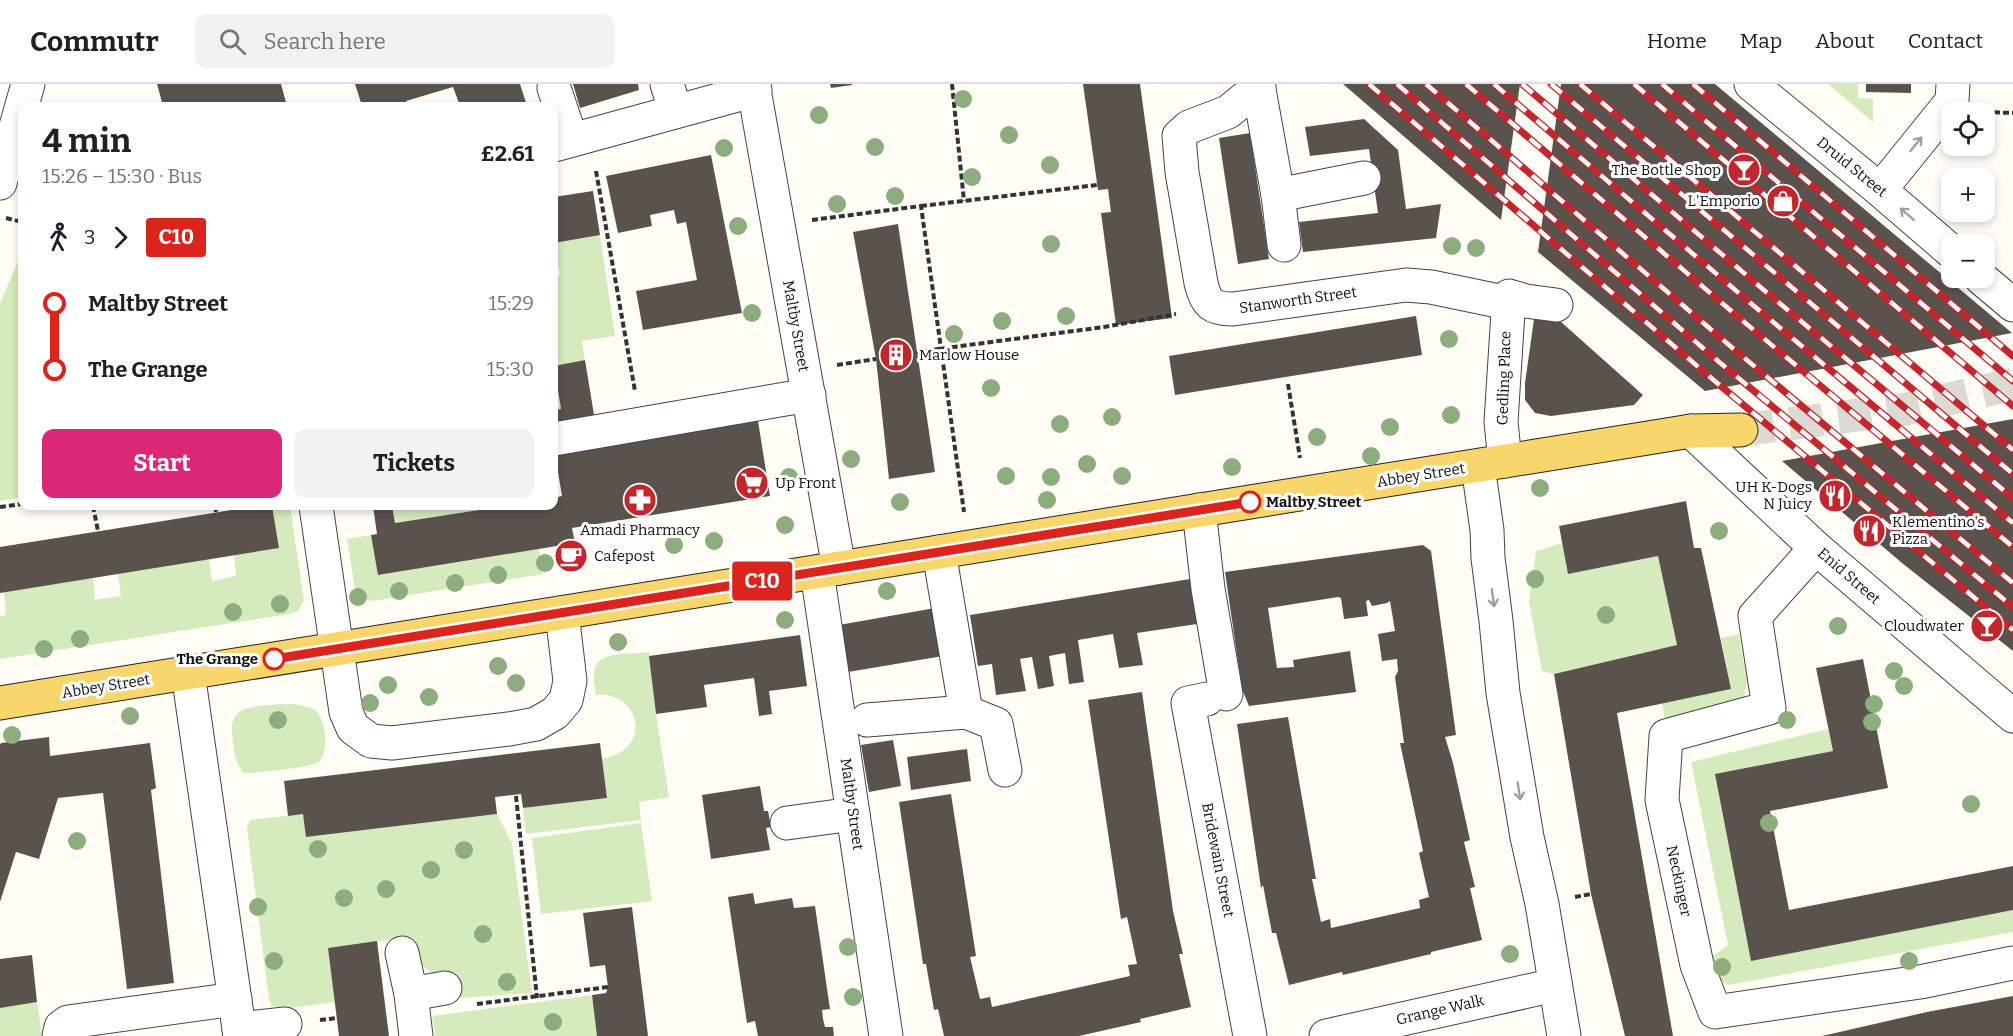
<!DOCTYPE html>
<html lang="en">
<head>
<meta charset="utf-8">
<style>
  body { margin:0; font-family:Bitter,serif; background:#f2f2f2; color:#202124; height:100vh; display:flex; flex-direction:column; font-size:22px; white-space:nowrap }
  * { box-sizing:border-box; margin:0 }
  p { font-size:20px; color:#757577 }
  .icon { flex:none; width:33px; height:33px; fill:none; stroke:currentColor; stroke-width:2; stroke-linecap:round; stroke-linejoin:round }
  .map { position:relative; flex:1; overflow:hidden }
  .details { position:absolute; left:18px; top:18px; width:540px; height:408px; display:flex; flex-direction:column; background:#fff; border-radius:12px; box-shadow:0 3px 9px #0003 }
  .details>* { flex:none }
  .badge { padding:0 12px; border-radius:4px; font-size:21px; line-height:39px }
  .controls { position:absolute; left:1941px; top:18px; display:grid; gap:12px }
  .controls a { display:grid; place-items:center; width:54px; height:54px; border-radius:12px; background:#fff; box-shadow:0 3px 9px #0003; font-size:30px }
  .map>.badge { position:absolute; translate:-50% -50%; box-shadow:0 0 0 3px #fff }
  .legs { display:flex; align-items:center; gap:9px; height:66px; padding:0 24px; font-size:20px }
  .legs p { margin-inline-start:auto }
  .headline { display:flex; align-items:center; justify-content:space-between; height:102px; padding:0 24px }
  h1 { font-size:33px; font-weight:700; line-height:45px }
  .action { display:flex; gap:12px; margin-top:auto; padding:12px 24px }
  .action a { flex:1; height:69px; border-radius:12px; background:#db2777; color:#fff; font-size:24px; font-weight:700; line-height:69px; text-align:center }
  .action a+a { background:#f2f2f2; color:#202124 }
  ul { padding:0 24px; list-style:none }
  li { display:flex; align-items:center; gap:21px; height:66px; font-size:22px }
  li i { display:grid; place-items:center; width:9px; height:100%; margin:0 8px; background:currentColor }
  li i::after { content:''; width:15px; height:15px; margin:-8px; border:4px solid; border-radius:50%; background:#fff }
  li p { margin-inline-start:auto }
  li:first-child i { background:linear-gradient(#0000 50%,currentColor 0) }
  li:last-child i { background:linear-gradient(currentColor 50%,#0000 0) }
  header { display:flex; align-items:center; gap:36px; box-sizing:border-box; height:84px; padding:0 30px; background:#fff; border-bottom:2px solid #e0e0e0 }
  header strong { font-size:28px }
  nav { display:flex; gap:33px; margin-inline-start:auto; font-size:21px }
  .search { width:420px; height:54px; background:#f2f2f2; display:flex; align-items:center; gap:15px; box-sizing:border-box; padding:0 21px; border-radius:12px; color:#757577; font-size:22px }
  .map>svg:first-child { display:block }
  .green { fill:#d5ebbd }
  .building { fill:#5a524d }
  .lines { fill:none; stroke-linecap:round; stroke-linejoin:round }
  .major-tunnel { stroke:#dbdad3; stroke-width:33; stroke-dasharray:33 16; stroke-linecap:butt }
  .minor-casing { stroke:#444; stroke-width:35 }
  .major-casing { stroke:#222; stroke-width:35 }
  .path { stroke:#333; stroke-width:4; stroke-dasharray:6 3; stroke-linecap:butt }
  .minor { stroke:#fff; stroke-width:33 }
  .major { stroke:#f9d66b; stroke-width:33 }
  .rail-casing { stroke:#c4262e; stroke-width:7 }
  .rail { stroke:#fff; stroke-width:4.5; stroke-dasharray:14; stroke-linecap:butt }
  .tree { fill:#8dad7f }
  .oneway { stroke:#a0a0a0 }
  .line-1-casing { stroke:#fff; stroke-width:14 }
  .line-1 { stroke:#dc241f; stroke-width:9 }
  .stop-1-dot { fill:#fff; stroke:#dc241f; stroke-width:3 }
  .labels { text-anchor:middle; dominant-baseline:central; stroke-width:6; stroke-linejoin:round; paint-order:stroke }
  .street-label { font-size:15px; fill:#111; stroke:#fff }
  .poi-label { font-size:15px; fill:#111; stroke:#fff; text-anchor:end }
  .stop-label { font-size:15px; font-weight:bold; fill:#111; stroke:#fff; text-anchor:start }
</style>
</head>
<body>
<header>
<strong>Commutr</strong>
<div class="search"><svg class="icon" aria-label="search" viewBox="0 0 24 24"><circle cx="10" cy="10" r="6"/><path d="M15 15l6 6"/></svg>Search here</div>
<nav><a>Home</a><a>Map</a><a>About</a><a>Contact</a></nav>
</header>
<div class="map">
<svg width="2013" height="952" viewBox="0 0 2013 952">
  <rect width="100%" height="100%" fill="#fffdf5"/>
  <g class="green">
    <path d="M1828 0H1858V14L1873 15V38Z"/>
    <path d="M600 151 615 252 582 257 585 276 554 282 561 325 554 326V192L560 191 554 159Z"/>
    <path d="M22 168V413L0 417V219Z"/>
    <path d="M272 422H290L304 516 298 527 290 530 0 575V532L6 531 4 508 93 494 95 516 121 512 118 490 209 475 212 497 236 492 234 471 279 464Z"/>
    <path d="M392 422H505L395 439Z"/>
    <path d="M371 451 379 491 539 465 543 490 372 517 359 513 355 505 347 455Z"/>
    <path d="M1562 459 1568 490 1658 472 1677 561 1554 590 1542 587 1529 518 1536 467Z"/>
    <path d="M1739 550 1747 598 1743 621 1665 636 1662 619 1731 605 1721 554Z"/>
    <path d="M649 568 656 630 669 713 639 718 641 736 526 750 523 724 607 714 602 675C610 673 617 671 624 666 650 644 629 607 596 611 586 564 613 572 649 568Z"/>
    <path d="M295 620C302 622 311 622 317 628 326 637 330 672 317 679 307 684 256 689 244 689 235 679 235 671 233 659 232 650 230 639 236 631 244 620 282 620 295 620Z"/>
    <path d="M1828 645 1833 667 1715 690 1751 876 2013 826V848L1729 901 1714 894 1709 875 1728 861 1691 678Z"/>
    <path d="M303 730 307 753 497 730 512 759 532 909 458 914 455 892C427 897 416 875 404 854L328 864 335 918 284 925 272 922 269 915 247 744 250 736Z"/>
    <path d="M641 739 652 817 541 830 532 754Z"/>
    <path d="M592 911 597 952H435L432 932Z"/>
    <path d="M37 918 42 952H0V924Z"/>
  </g>
  <g class="building">
    <path d="M157 0H281L287 22H163Z"/>
    <path d="M355 0H520L527 22H460L453 3 406 17 408 22H362Z"/>
    <path d="M573 0H638L639 6 580 24Z"/>
    <path d="M830 0H852V1L831 4Z"/>
    <path d="M1083 0H1140L1172 234 1116 241 1101 129 1111 128 1108 105 1098 106Z"/>
    <path d="M1343 0H1520L1501 136Z"/>
    <path d="M1561 0H1715L2012 249 1705 307 1538 168Z"/>
    <path d="M1866 0H1911V9L1866 8Z"/>
    <path d="M1364 35 1398 66 1406 125 1441 120 1436 154 1303 168 1299 138 1378 129 1369 65 1310 72 1305 43Z"/>
    <path d="M1250 49 1269 175 1238 180 1219 54Z"/>
    <path d="M711 71 742 229 643 246 636 207 697 196 686 138 677 140 674 126 650 131 652 142 618 149 606 92Z"/>
    <path d="M593 107 600 151 554 159V113Z"/>
    <path d="M898 140 935 388 889 395 876 275 853 148Z"/>
    <path d="M1551 229 1643 311 1634 321 1551 332 1535 329 1525 316V299L1534 235Z"/>
    <path d="M1416 232 1422 271 1175 311 1169 272Z"/>
    <path d="M585 276 595 337 554 343V326L561 325 554 282Z"/>
    <path d="M2013 335V567L1902 479 1782 377Z"/>
    <path d="M758 337 770 412 572 444 575 459 378 491 371 451 377 450 373 422H392L395 439 505 422H554V414L562 412 555 370Z"/>
    <path d="M1686 417 1694 464H1701L1731 605 1617 629 1673 952H1625L1591 810 1554 590 1677 561 1658 472 1568 490 1559 442Z"/>
    <path d="M257 422H272L279 464 0 509V463Z"/>
    <path d="M1423 461 1431 467 1456 651 1445 653 1453 679 1470 756 1464 758 1475 803 1470 804 1482 856 1431 868V870L1343 891 1342 888 1289 901 1276 849H1272L1263 801 1261 804 1237 640 1288 633 1316 795H1312L1321 838 1330 835 1331 844 1420 824 1419 816 1429 813 1419 769 1423 767 1400 659H1404L1395 593 1398 587 1397 575 1382 577 1378 550 1395 547 1390 517 1387 519 1372 522 1369 516 1366 517 1368 532 1344 535 1341 514 1338 513 1268 524 1277 584 1294 583 1293 576 1350 567 1356 608 1249 622 1242 605 1225 488Z"/>
    <path d="M1190 495 1197 540 1137 549 1143 581 1119 584 1113 550 1078 556 1084 598 1069 600 1065 569 1049 572 1054 602 1038 605 1032 573 1020 575 1026 607 996 611 992 580 978 582 970 531Z"/>
    <path d="M935 524 943 572 848 588 839 541Z"/>
    <path d="M800 551 807 602 769 607 772 630 759 632 754 594 704 601 707 623 656 630 649 572Z"/>
    <path d="M1863 575 1888 704 1770 727 1789 826 2013 782V826L1751 877 1715 690 1833 667 1816 584Z"/>
    <path d="M1142 608 1173 827 1183 870H1179L1191 923 1140 935 1141 938 1079 952H944L938 925 934 926 926 880H923L899 718 951 710 976 872 970 873 980 915 990 913 992 923 1130 892 1128 881 1137 880 1127 833 1121 835 1088 616Z"/>
    <path d="M49 653 50 672 150 659 156 704 151 706 174 899 127 905 103 709 58 714 39 775 16 768 0 818V661L1 659Z"/>
    <path d="M893 656 901 702 869 708 861 661Z"/>
    <path d="M600 659 607 714 523 724 521 710 495 713 497 730 306 753 303 730 288 732 284 697Z"/>
    <path d="M967 665 971 697 911 706 907 673Z"/>
    <path d="M760 702 764 727H768L771 743 766 744 770 766 711 775 702 711Z"/>
    <path d="M753 809 755 820 792 814 794 824 815 822 830 925 822 926 823 935 825 943H833L834 952H758L755 937 747 939 728 813Z"/>
    <path d="M632 823 648 952H597L592 911 606 909 608 903 605 881 590 883 583 829Z"/>
    <path d="M377 857 389 952H339L328 864Z"/>
    <path d="M32 871 37 918 0 924V875Z"/>
    <path d="M2013 912V952H1822L1927 928Z"/>
  </g>
  <g class="lines">
    <path class="major-tunnel" d="M1741 346 1906 325 2013 300"/>
    <defs>
      <g id="minor">
        <path d="M667 0 675 26"/>
        <path d="M753 0 839 484"/>
        <path d="M1258 0 1278 111 1364 94"/>
        <path d="M1751 0 1880 106 1952 168"/>
        <path d="M1259 3 1228 28 1189 43 1179 52 1182 88 1201 199C1206 220 1212 225 1233 225L1406 201 1431 203 1508 219"/>
        <path d="M554 4 571 55"/>
        <path d="M554 61 755 6"/>
        <path d="M0 99 28 0"/>
        <path d="M1880 106 1952 17 1953 0"/>
        <path d="M1278 111 1284 161"/>
        <path d="M1981 194 2013 221"/>
        <path d="M1691 347 1816 464 2013 632"/>
        <path d="M554 355 809 311"/>
        <path d="M1505 377 1501 338 1509 212 1526 217 1556 221"/>
        <path d="M1478 382 1487 446 1488 474 1496 537 1503 609 1527 753 1542 820 1564 952"/>
        <path d="M316 422 346 628 353 644 371 657 392 659 509 645 536 640 555 629 566 616 570 597 562 529"/>
        <path d="M1199 426 1208 505 1226 610"/>
        <path d="M1816 464 1755 532 1769 624 1666 652 1662 716 1697 881 1715 928 1920 898 2013 879"/>
        <path d="M939 468 966 628"/>
        <path d="M817 488 886 952"/>
        <path d="M188 589 240 952"/>
        <path d="M1207 615 1188 619 1250 952"/>
        <path d="M867 636 966 628 996 640 1005 686"/>
        <path d="M787 739 853 730"/>
        <path d="M402 869 411 910 416 952"/>
        <path d="M411 910 445 904"/>
        <path d="M239 945 285 940"/>
        <path d="M59 952 61 943 68 938 235 915"/>
        <path d="M1326 952 1555 901"/>
      </g>
      <path id="major" d="M0 619 1648 354 1691 347 1741 346"/>
    </defs>
    <use href="#minor" class="minor-casing"/>
    <use href="#major" class="major-casing"/>
    <g class="path">
      <path d="M952 0 964 117"/>
      <path d="M1985 28 2013 29"/>
      <path d="M596 87 635 307"/>
      <path d="M921 122 1097 101"/>
      <path d="M6 134 22 138"/>
      <path d="M812 136 921 122 964 428"/>
      <path d="M916 268 1104 243 1176 230"/>
      <path d="M837 281 876 275"/>
      <path d="M1288 300 1300 374"/>
      <path d="M93 422 98 447"/>
      <path d="M215 422 216 428"/>
      <path d="M0 423 22 420"/>
      <path d="M516 712 537 914"/>
      <path d="M1575 813 1591 810"/>
      <path d="M477 920 608 903"/>
      <path d="M320 936 337 934"/>
    </g>
    <use href="#minor" class="minor"/>
    <use href="#major" class="major"/>
    <defs>
      <g id="rail">
        <path d="M1369 0 1710 293 2013 546"/>
        <path d="M1397 0 1718 277 2013 523"/>
        <path d="M1426 0 1729 261 2013 499"/>
        <path d="M1466 0 1743 237 2013 463"/>
        <path d="M1494 0 1754 222 2013 439"/>
        <path d="M1522 0 1765 207 2013 414"/>
        <path d="M1551 0 2013 390"/>
        <path d="M1580 0 2013 366"/>
        <path d="M1634 0 2013 322"/>
        <path d="M1662 0 2013 297"/>
        <path d="M1693 0 2013 272"/>
      </g>
    </defs>
    <use href="#rail" class="rail-casing"/>
    <use href="#rail" class="rail"/>
  </g>
  <g class="tree">
    <circle cx="963" cy="15" r="9"/>
    <circle cx="819" cy="31" r="9"/>
    <circle cx="1009" cy="51" r="9"/>
    <circle cx="875" cy="63" r="9"/>
    <circle cx="724" cy="64" r="9"/>
    <circle cx="1050" cy="81" r="9"/>
    <circle cx="972" cy="93" r="9"/>
    <circle cx="895" cy="112" r="9"/>
    <circle cx="837" cy="120" r="9"/>
    <circle cx="738" cy="142" r="9"/>
    <circle cx="1051" cy="160" r="9"/>
    <circle cx="1452" cy="162" r="9"/>
    <circle cx="1476" cy="164" r="9"/>
    <circle cx="752" cy="229" r="9"/>
    <circle cx="1066" cy="232" r="9"/>
    <circle cx="1002" cy="237" r="9"/>
    <circle cx="954" cy="250" r="9"/>
    <circle cx="1449" cy="255" r="9"/>
    <circle cx="991" cy="304" r="9"/>
    <circle cx="1451" cy="331" r="9"/>
    <circle cx="1112" cy="333" r="9"/>
    <circle cx="1060" cy="340" r="9"/>
    <circle cx="1390" cy="343" r="9"/>
    <circle cx="1317" cy="353" r="9"/>
    <circle cx="1371" cy="372" r="9"/>
    <circle cx="851" cy="375" r="9"/>
    <circle cx="1087" cy="380" r="9"/>
    <circle cx="1232" cy="383" r="9"/>
    <circle cx="1006" cy="392" r="9"/>
    <circle cx="1122" cy="392" r="9"/>
    <circle cx="789" cy="393" r="9"/>
    <circle cx="1051" cy="393" r="9"/>
    <circle cx="1540" cy="404" r="9"/>
    <circle cx="1047" cy="416" r="9"/>
    <circle cx="900" cy="418" r="9"/>
    <circle cx="785" cy="441" r="9"/>
    <circle cx="1719" cy="447" r="9"/>
    <circle cx="714" cy="457" r="9"/>
    <circle cx="674" cy="461" r="9"/>
    <circle cx="545" cy="479" r="9"/>
    <circle cx="498" cy="491" r="9"/>
    <circle cx="1535" cy="495" r="9"/>
    <circle cx="455" cy="499" r="9"/>
    <circle cx="399" cy="507" r="9"/>
    <circle cx="887" cy="507" r="9"/>
    <circle cx="358" cy="513" r="9"/>
    <circle cx="280" cy="520" r="9"/>
    <circle cx="233" cy="528" r="9"/>
    <circle cx="1606" cy="531" r="9"/>
    <circle cx="785" cy="536" r="9"/>
    <circle cx="1838" cy="542" r="9"/>
    <circle cx="80" cy="555" r="9"/>
    <circle cx="618" cy="558" r="9"/>
    <circle cx="44" cy="565" r="9"/>
    <circle cx="498" cy="582" r="9"/>
    <circle cx="1894" cy="587" r="9"/>
    <circle cx="516" cy="599" r="9"/>
    <circle cx="388" cy="601" r="9"/>
    <circle cx="1904" cy="602" r="9"/>
    <circle cx="429" cy="613" r="9"/>
    <circle cx="370" cy="619" r="9"/>
    <circle cx="1874" cy="620" r="9"/>
    <circle cx="130" cy="632" r="9"/>
    <circle cx="278" cy="636" r="9"/>
    <circle cx="1787" cy="636" r="9"/>
    <circle cx="1872" cy="638" r="9"/>
    <circle cx="12" cy="651" r="9"/>
    <circle cx="1971" cy="720" r="9"/>
    <circle cx="1769" cy="739" r="9"/>
    <circle cx="77" cy="757" r="9"/>
    <circle cx="318" cy="765" r="9"/>
    <circle cx="464" cy="766" r="9"/>
    <circle cx="431" cy="786" r="9"/>
    <circle cx="386" cy="805" r="9"/>
    <circle cx="344" cy="814" r="9"/>
    <circle cx="258" cy="823" r="9"/>
    <circle cx="483" cy="850" r="9"/>
    <circle cx="848" cy="863" r="9"/>
    <circle cx="1510" cy="870" r="9"/>
    <circle cx="274" cy="877" r="9"/>
    <circle cx="1909" cy="877" r="9"/>
    <circle cx="1722" cy="883" r="9"/>
    <circle cx="507" cy="898" r="9"/>
    <circle cx="853" cy="913" r="9"/>
    <circle cx="553" cy="938" r="9"/>
  </g>
  <defs><path id="oneway-shaft" d="M-6 0H5M1.5-3L5.5 0L1.5 3" fill="none" stroke-width="1.6" stroke-linecap="round" stroke-linejoin="round" transform="scale(1.5)"/></defs>
  <g class="oneway">
    <use href="#oneway-shaft" transform="translate(1916 60) rotate(-51)"/>
    <use href="#oneway-shaft" transform="translate(1907 130) rotate(-139)"/>
    <use href="#oneway-shaft" transform="translate(1493 514) rotate(82)"/>
    <use href="#oneway-shaft" transform="translate(1519 707) rotate(81)"/>
  </g>
  <g class="lines">
    <defs>
      <path id="line-1" d="M274 575 1250 418"/>
    </defs>
    <use href="#line-1" class="line-1-casing"/>
    <use href="#line-1" class="line-1"/>
  </g>
  <defs>
    <symbol id="bar-disc" viewBox="-11 -11 22 22"><circle r="9.5" fill="#c4262e" stroke="#fff"/><path d="M-6-5H6L.8 .8V4.5H3.5V6h-7V4.5H-.8V.8Z" fill="#fff"/></symbol>
    <symbol id="shop-disc" viewBox="-11 -11 22 22"><circle r="9.5" fill="#c4262e" stroke="#fff"/><path d="M-5-2.5h2.3a2.7 3.5 0 0 1 5.4 0H5L5.5 6h-11ZM-1.5-2.5h3a1.5 2.3 0 0 0-3 0Z" fill="#fff"/></symbol>
    <symbol id="building-disc" viewBox="-11 -11 22 22"><circle r="9.5" fill="#c4262e" stroke="#fff"/><path d="M-4-6H4V6H1V3H-1V6H-4ZM-2.5-4.3h1.7v1.8h-1.7ZM.8-4.3h1.7v1.8H.8ZM-2.5-1h1.7V.8h-1.7ZM.8-1h1.7V.8H.8Z" fill="#fff"/></symbol>
    <symbol id="supermarket-disc" viewBox="-11 -11 22 22"><circle r="9.5" fill="#c4262e" stroke="#fff"/><path d="M-6-5.5h2.5l.6 2H6L4.5 2H-2.5L-4.4-4H-6ZM-1.5 3.2a1.3 1.3 0 1 0 .1 0ZM3 3.2a1.3 1.3 0 1 0 .1 0Z" fill="#fff"/></symbol>
    <symbol id="restaurant-disc" viewBox="-11 -11 22 22"><circle r="9.5" fill="#c4262e" stroke="#fff"/><path d="M-5-6h1v4h1v-4h1v4h1v-4h1v5L-1.5 .5V6h-2V.5L-5-1ZM5-6V6H3V1.5H1.5Q1.5-4 5-6Z" fill="#fff"/></symbol>
    <symbol id="pharmacy-disc" viewBox="-11 -11 22 22"><circle r="9.5" fill="#c4262e" stroke="#fff"/><path d="M-2-6h4v4h4v4h-4v4h-4v-4h-4v-4h4Z" fill="#fff"/></symbol>
    <symbol id="cafe-disc" viewBox="-11 -11 22 22"><circle r="9.5" fill="#c4262e" stroke="#fff"/><path d="M-5.5-4.5H6V0H3Q3 3.5 0 3.5H-2.5Q-5.5 3.5-5.5 0ZM3-3.2v2h1.7v-2ZM-6 4.5H4V6H-6Z" fill="#fff"/></symbol>
  </defs>
  <g fill-rule="evenodd">
    <use href="#bar-disc" x="1725" y="67" width="38" height="38"/>
    <use href="#shop-disc" x="1764" y="98" width="38" height="38"/>
    <use href="#building-disc" x="877" y="252" width="38" height="38"/>
    <use href="#supermarket-disc" x="733" y="380" width="38" height="38"/>
    <use href="#restaurant-disc" x="1816" y="393" width="38" height="38"/>
    <use href="#pharmacy-disc" x="621" y="397" width="38" height="38"/>
    <use href="#restaurant-disc" x="1850" y="428" width="38" height="38"/>
    <use href="#cafe-disc" x="552" y="453" width="38" height="38"/>
    <use href="#bar-disc" x="1968" y="523" width="38" height="38"/>
  </g>
  <g class="stop-1-dot">
    <circle cx="1250" cy="418" r="10"/>
    <circle cx="274" cy="575" r="10"/>
  </g>
  <g class="labels">
    <g class="street-label">
      <text transform="translate(1852 83) rotate(39)">Druid Street</text>
      <text transform="translate(1298 216) rotate(-8)">Stanworth Street</text>
      <text transform="translate(796 242) rotate(80)">Maltby Street</text>
      <text transform="translate(1504 294) rotate(-88)">Gedling Place</text>
      <text transform="translate(1421 391) rotate(-9)">Abbey Street</text>
      <text transform="translate(1849 492) rotate(41)">Enid Street</text>
      <text transform="translate(106 602) rotate(-9)">Abbey Street</text>
      <text transform="translate(852 720) rotate(82)">Maltby Street</text>
      <text transform="translate(1218 776) rotate(79)">Bridewain Street</text>
      <text transform="translate(1679 797) rotate(78)">Neckinger</text>
      <text transform="translate(1440 926) rotate(-13)">Grange Walk</text>
    </g>
    <g class="poi-label">
      <text x="1721" y="86">The Bottle Shop</text>
      <text x="1760" y="117">L'Emporio</text>
      <text x="919" y="271" text-anchor="start">Marlow House</text>
      <text x="775" y="399" text-anchor="start">Up Front</text>
      <text x="1812" y="403">UH K-Dogs<tspan x="1812" dy="17">N Juicy</tspan></text>
      <text x="1892" y="438" text-anchor="start">Klementino's<tspan x="1892" dy="17">Pizza</tspan></text>
      <text x="640" y="446" text-anchor="middle">Amadi Pharmacy</text>
      <text x="594" y="472" text-anchor="start">Cafepost</text>
      <text x="1964" y="542">Cloudwater</text>
    </g>
    <g class="stop-label">
      <text x="1266" y="418">Maltby Street</text>
      <text x="258" y="575" text-anchor="end">The Grange</text>
    </g>
  </g>
</svg>
<div class="controls">
<a><svg class="icon" aria-label="locate" viewBox="0 0 24 24"><circle cx="12" cy="12" r="6"/><path d="M12 2v4M12 18v4M2 12h4M18 12h4"/></svg></a>
<a>+</a>
<a>−</a>
</div>
<b class="badge" style="left:762px;top:497px;background:#dc241f;color:#fff">C10</b>
<section class="details">
<div class="headline"><div><h1>4 min</h1><p>15:26 – 15:30 · Bus</p></div><b>£2.61</b></div>
<div class="legs"><svg class="icon" aria-label="walk" viewBox="0 0 24 24"><circle cx="13" cy="4" r="2"/><path d="M13 8l-2 6 4 7M11 14l-3 7M7 12l3-4h3l4 4"/></svg>3<svg class="icon" aria-label="forward" viewBox="0 0 24 24"><path d="M9 5l7 7-7 7"/></svg><b class="badge" style="background:#dc241f;color:#fff">C10</b></div>
<ul>
<li><i style="color:#dc241f"></i><b>Maltby Street</b><p>15:29</p></li>
<li><i style="color:#dc241f"></i><b>The Grange</b><p>15:30</p></li>
</ul>
<div class="action"><a>Start</a><a>Tickets</a></div>
</section>
</div>
</body>
</html>
